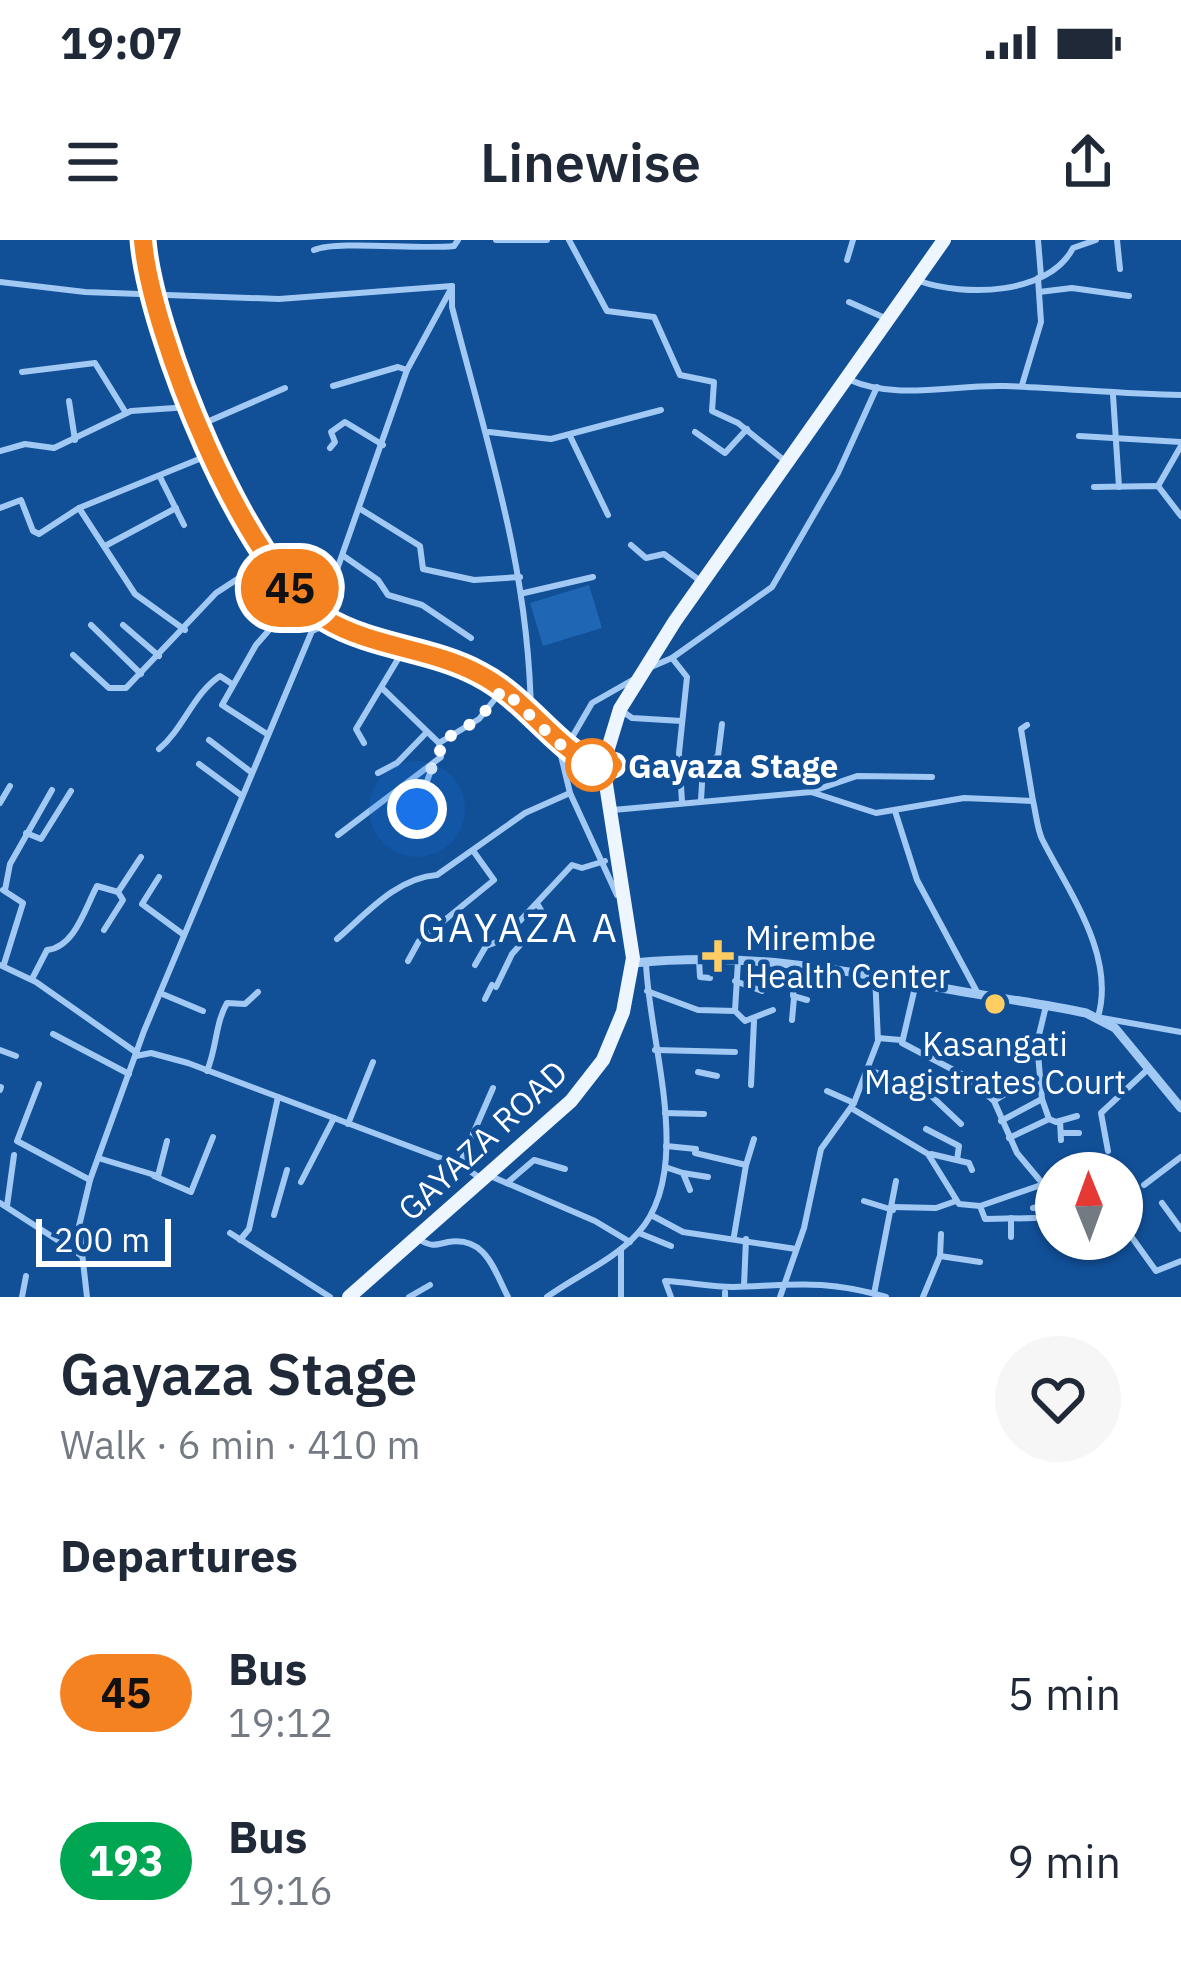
<!DOCTYPE html>
<html lang="en">
<head>
<meta charset="utf-8">
<style>
  body { margin:0; font-family:"IBM Plex Sans",sans-serif; background:#f6f6f7; color:#1f2937; height:100vh; display:flex; flex-direction:column; font-size:45px; white-space:nowrap }
  * { box-sizing:border-box; margin:0 }
  p { font-size:39px; color:#747a83 }
  .icon { flex:none; width:66px; height:66px; fill:none; stroke:currentColor; stroke-width:2; stroke-linecap:round; stroke-linejoin:round }
  .map { position:relative; height:1057px; overflow:hidden }
  .panel { display:flex; flex-direction:column; background:#fff; flex:1 }
  .panel>* { flex:none }
  .badge { padding:0 24px; border-radius:39px; font-size:42px; line-height:78px }
  .needle { width:78px; rotate:359deg }
  .fabs { position:absolute; left:1035px; top:912px; display:grid; gap:24px }
  .fabs a { display:grid; place-items:center; width:108px; height:108px; border-radius:50%; background:#fff; box-shadow:0 3px 9px #0004; font-size:60px }
  .scale { position:absolute; left:36px; bottom:30px; width:135px; box-sizing:border-box; padding-left:12px; border:6px solid #fff; border-top:0; font-size:33px; line-height:42px; white-space:nowrap; color:#fff; -webkit-text-stroke:9px #114f97; paint-order:stroke }
  .you { position:absolute; width:60px; height:60px; margin:-30px; border:9px solid #fff; border-radius:50%; background:#1a73e8; box-shadow:0 0 0 18px #1a73e833 }
  .map>.badge { position:absolute; translate:-50% -50%; box-shadow:0 0 0 6px #fff }
  h2 { padding:0 60px; font-size:45px; line-height:108px }
  .round { display:grid; place-items:center; flex:none; width:126px; height:126px; border-radius:63px; background:#f6f6f7 }
  .head { display:flex; align-items:center; justify-content:space-between; height:204px; padding:0 60px }
  h1 { font-size:57px; font-weight:600; line-height:90px }
  ul { padding:0; list-style:none }
  li { display:flex; align-items:center; gap:36px; height:168px; padding:0 60px }
  li div { flex:1 }
  li b { display:block; font-size:45px }
  li em { font-style:normal }
  li .badge { min-width:132px; font-weight:700; text-align:center }
  .status { display:flex; justify-content:space-between; align-items:center; height:84px; padding:0 60px; background:#fff; direction:ltr }
  .status svg { height:33px; fill:currentColor }
  header { display:flex; justify-content:space-between; align-items:center; height:156px; padding:0 60px; background:#fff; font-size:54px; font-weight:600 }
  .map>svg:first-child { display:block }
  .green { fill:#1f67b4 }
  .lines { fill:none; stroke-linecap:round; stroke-linejoin:round }
  .minor { stroke:#a1c9f4; stroke-width:6 }
  .tertiary { stroke:#a1c9f4; stroke-width:9 }
  .primary { stroke:#edf5ff; stroke-width:14 }
  .line-casing { stroke:#fff; stroke-width:27 }
  .line { stroke:#f58220; stroke-width:18 }
  .walk { stroke:#fff; stroke-width:12; stroke-dasharray:0 21.6 }
  .stop-dot { fill:#fff; stroke:#f58220; stroke-width:6 }
  .poi-dot { fill:#ffcd63; stroke:#114f97; stroke-width:4.5 }
  .labels { text-anchor:middle; dominant-baseline:central; stroke-width:9; stroke-linejoin:round; paint-order:stroke }
  .stop-label { font-size:33px; font-weight:bold; fill:#fff; stroke:#114f97; text-anchor:start }
  .poi-label { font-size:33px; fill:#fff; stroke:#114f97; text-anchor:start }
  .street-label { font-size:33px; fill:#fff; stroke:#114f97 }
  .quarter-label { font-size:39px; letter-spacing:3px; fill:#fff; stroke:#114f97 }
</style>
</head>
<body>
<div class="status"><b>19:07</b><svg viewBox="0 0 49 12"><path d="M0 12V9h3v3zM5 12V6h3v6zM10 12V3h3v9zM15 12V0h3v12zM26 1h20v11H26zM47 4h2v5h-2z"/></svg></div>
<header><svg class="icon" aria-label="menu" viewBox="0 0 24 24"><path d="M4 6h16M4 12h16M4 18h16"/></svg>Linewise<svg class="icon" aria-label="share" viewBox="0 0 24 24"><path d="M12 15V3M7 8l5-5 5 5M5 13v7h14v-7"/></svg></header>
<div class="map">
<svg width="1181" height="1057" viewBox="0 0 1181 1057">
  <rect width="100%" height="100%" fill="#114f97"/>
  <path class="green" d="M589 345 602 388 543 406 530 363Z"/>
  <g class="lines">
    <g class="minor">
      <path d="M496 0H547"/>
      <path d="M569 0 607 71 654 77 680 135 714 142 712 171 738 183 785 221"/>
      <path d="M1038 0 1041 36"/>
      <path d="M1117 0 1120 29"/>
      <path d="M314 10C338 0 418 10 454 6L458 0"/>
      <path d="M847 20 853 0"/>
      <path d="M919 41C965 57 1049 55 1073 8L1096 0"/>
      <path d="M0 42 85 52 279 59 452 46"/>
      <path d="M452 46V67C488 208 529 328 531 475"/>
      <path d="M1039 52 1072 48 1129 56"/>
      <path d="M849 62 885 78"/>
      <path d="M22 132 95 123 126 173"/>
      <path d="M850 140C897 161 956 144 1005 146 1064 148 1122 154 1181 155"/>
      <path d="M1022 145 1041 82 1038 38"/>
      <path d="M333 146 398 127 407 130"/>
      <path d="M1113 155 1119 247"/>
      <path d="M69 161 75 200"/>
      <path d="M200 185 285 148"/>
      <path d="M489 192 551 199 661 170"/>
      <path d="M695 192 725 213 747 189"/>
      <path d="M570 196 608 275"/>
      <path d="M1079 196 1181 202"/>
      <path d="M330 208 335 202 331 192 345 182 383 205"/>
      <path d="M0 211 25 204 54 208 131 171 189 167"/>
      <path d="M160 237 184 285"/>
      <path d="M1158 246 1181 206"/>
      <path d="M1094 247 1158 246 1181 276"/>
      <path d="M0 268 21 260 33 291 39 294 79 268 209 215"/>
      <path d="M79 268 135 354 185 390"/>
      <path d="M362 270 420 306 423 329 474 340 520 337"/>
      <path d="M631 305 646 318 664 314 699 340"/>
      <path d="M105 306 176 268"/>
      <path d="M345 317 378 340 388 355 422 365 471 398"/>
      <path d="M524 353 593 337"/>
      <path d="M321 375 407 130 451 49"/>
      <path d="M91 385 141 434"/>
      <path d="M123 385 159 416"/>
      <path d="M73 415 109 448H126L216 353 268 319"/>
      <path d="M672 418 687 437 679 513 682 562"/>
      <path d="M651 427 672 418 772 347 838 233 877 147"/>
      <path d="M622 471 632 478 682 481"/>
      <path d="M1027 485 1021 489 1033 561"/>
      <path d="M267 494 222 465 256 405 298 357"/>
      <path d="M209 500 251 532"/>
      <path d="M364 503 356 489 401 414"/>
      <path d="M439 503 479 479 503 449"/>
      <path d="M558 503 570 553 617 655"/>
      <path d="M567 506 592 463 636 438"/>
      <path d="M159 509C184 488 193 454 220 436L232 444"/>
      <path d="M199 524 241 555"/>
      <path d="M378 533 397 523 427 492"/>
      <path d="M813 551 857 536 932 537"/>
      <path d="M701 560 703 527 718 516 722 484"/>
      <path d="M0 563 10 546"/>
      <path d="M417 569 430 533"/>
      <path d="M613 570 811 552 876 573 964 558 1033 561C1036 573 1037 588 1042 599 1068 651 1116 715 1098 777"/>
      <path d="M895 571 917 640 977 752"/>
      <path d="M26 593 41 599 71 551"/>
      <path d="M338 595 441 517 439 503 383 449"/>
      <path d="M159 637 142 664 184 695"/>
      <path d="M3 650 23 663 4 724"/>
      <path d="M5 650 10 624 52 550"/>
      <path d="M104 690 123 660 118 652 141 617"/>
      <path d="M337 699C366 674 396 638 437 635L525 573 570 553"/>
      <path d="M699 719 700 737 710 738"/>
      <path d="M408 721 419 701 494 640 474 612"/>
      <path d="M0 725 36 742 137 813"/>
      <path d="M475 725 486 706 502 700 572 625 582 628 605 621"/>
      <path d="M795 726 793 756 807 760"/>
      <path d="M32 739 47 710C75 707 85 668 97 646L118 652"/>
      <path d="M735 741 762 751"/>
      <path d="M916 743 902 803 965 836 994 861 1017 913 1053 956 1051 964 1033 968"/>
      <path d="M496 747 512 714 545 677 538 665"/>
      <path d="M647 751 698 770 735 771 745 781 773 770"/>
      <path d="M160 753 203 771"/>
      <path d="M485 759 492 745"/>
      <path d="M735 771 738 721"/>
      <path d="M1102 778 1181 792"/>
      <path d="M792 780 794 758"/>
      <path d="M53 794 129 834"/>
      <path d="M878 798 901 800"/>
      <path d="M0 810 16 816"/>
      <path d="M655 810 735 812"/>
      <path d="M136 816 151 813 188 823 464 927 480 938"/>
      <path d="M869 830 924 849 961 884"/>
      <path d="M207 831C217 807 215 784 227 763L245 764 258 752"/>
      <path d="M698 832 717 836"/>
      <path d="M39 844 17 901 90 940"/>
      <path d="M751 845 754 781"/>
      <path d="M0 850 1 847"/>
      <path d="M827 851 854 863"/>
      <path d="M994 861 1016 847"/>
      <path d="M851 868 928 914 959 964 980 966 1044 944"/>
      <path d="M665 873 704 874"/>
      <path d="M1049 879 1056 882 1077 876"/>
      <path d="M1001 881 1042 859 1037 803 1046 766"/>
      <path d="M1060 881 1061 900"/>
      <path d="M348 884 373 822"/>
      <path d="M926 889 959 906 957 920"/>
      <path d="M1061 893H1079"/>
      <path d="M1009 898 1049 879 1042 859"/>
      <path d="M666 906 696 909"/>
      <path d="M1108 911 1101 873 1147 830"/>
      <path d="M695 913 746 925 754 899"/>
      <path d="M931 914 969 923 972 930"/>
      <path d="M98 918 158 936 167 901"/>
      <path d="M459 926 493 848"/>
      <path d="M665 927 683 933 690 950"/>
      <path d="M683 933 708 937"/>
      <path d="M488 935 595 981 630 1002"/>
      <path d="M154 936 191 952 213 897"/>
      <path d="M301 942 334 878"/>
      <path d="M507 943 534 920 565 929"/>
      <path d="M1144 945 1181 917"/>
      <path d="M864 961 893 970"/>
      <path d="M0 963 82 1016"/>
      <path d="M1162 963 1181 989"/>
      <path d="M7 966 14 915"/>
      <path d="M980 966 985 979 1035 978"/>
      <path d="M893 967 936 968 956 961"/>
      <path d="M274 975 287 930"/>
      <path d="M653 976 683 992 796 1009"/>
      <path d="M1011 978V997"/>
      <path d="M1123 985 1156 1031 1181 1021"/>
      <path d="M230 993 330 1057"/>
      <path d="M639 993 671 1006"/>
      <path d="M734 996 746 925"/>
      <path d="M240 1000 249 989 278 857"/>
      <path d="M420 1000C432 1007 435 1005 448 1002 486 996 494 1030 508 1057"/>
      <path d="M940 1016 980 1022"/>
      <path d="M744 1046 746 999"/>
      <path d="M874 1054 896 941"/>
      <path d="M22 1057 26 1036"/>
      <path d="M87 1057 79 986 90 940 144 791 312 391 321 387 398 414 404 409"/>
      <path d="M409 1057 430 1045"/>
      <path d="M547 1057C577 1035 613 1021 638 993 696 929 648 800 646 722"/>
      <path d="M621 1057V1011"/>
      <path d="M671 1057 665 1041C688 1042 711 1047 733 1047 794 1045 824 1039 886 1057"/>
      <path d="M725 1057V1052"/>
      <path d="M780 1057 804 988 821 909 854 863 878 801 875 734"/>
      <path d="M923 1057 940 1016 941 994"/>
    </g>
    <g class="tertiary">
      <path d="M143 0C151 92 244 331 325 379 375 409 438 407 487 438 529 465 555 506 600 529L613 525"/>
      <path d="M633 723C744 712 832 728 942 748 990 757 1039 763 1086 773L1115 788 1181 868"/>
    </g>
    <path class="primary" d="M349 1057 571 861 603 820 623 772 633 718 603 525 620 469 675 381 944 0"/>
  </g>
  <g class="lines">
    <defs>
      <path id="line" d="M143 0C150 91 245 331 325 379 373 408 431 408 479 434 526 458 552 505 600 529L613 525"/>
    </defs>
    <use href="#line" class="line-casing"/>
    <use href="#line" class="line"/>
    <path class="walk" d="M417 569 430 530 441 518 439 503 479 479 503 449 558 503 592 525"/>
  </g>
  <circle class="stop-dot" cx="592" cy="525" r="24"/>
  <g class="poi-dot">
    <path d="M712 698h12v12h12v12h-12v12h-12v-12h-12v-12h12z"/>
    <circle cx="995" cy="764" r="12"/>
  </g>
  <g class="labels">
    <g class="stop-label">
      <text x="628" y="525">Gayaza Stage</text>
    </g>
    <g class="poi-label">
      <text x="745" y="697">Mirembe<tspan x="745" dy="38">Health Center</tspan></text>
      <text x="995" y="803" text-anchor="middle">Kasangati<tspan x="995" dy="38">Magistrates Court</tspan></text>
    </g>
    <g class="street-label">
      <text transform="translate(482 900) rotate(-43)">GAYAZA ROAD</text>
    </g>
    <g class="quarter-label">
      <text x="519" y="687">GAYAZA A</text>
    </g>
  </g>
</svg>
<div class="fabs">
<a><svg class="needle" viewBox="-14 -14 28 28"><path d="M0-13l5 13h-10z" fill="#e53935"/><path d="M0 13l5-13h-10z" fill="#747a83"/></svg></a>
</div>
<div class="scale">200 m</div>
<div class="you" style="left:417px;top:569px"></div>
<b class="badge" style="left:290px;top:348px;background:#f58220;color:#111">45</b>
</div>
<section class="panel">
<div class="head"><div><h1>Gayaza Stage</h1><p>Walk · 6 min · 410 m</p></div><a class="round"><svg class="icon" aria-label="heart" viewBox="0 0 24 24"><path d="M12 20l-8-8c-3-5 5-10 8-4 3-6 11-1 8 4z"/></svg></a></div>
<h2>Departures</h2>
<ul>
<li><span class="badge" style="background:#f58220;color:#111">45</span><div><b>Bus</b><p>19:12</p></div><em>5 min</em></li>
<li><span class="badge" style="background:#00a651;color:#fff">193</span><div><b>Bus</b><p>19:16</p></div><em>9 min</em></li>
</ul>
</section>
</body>
</html>
